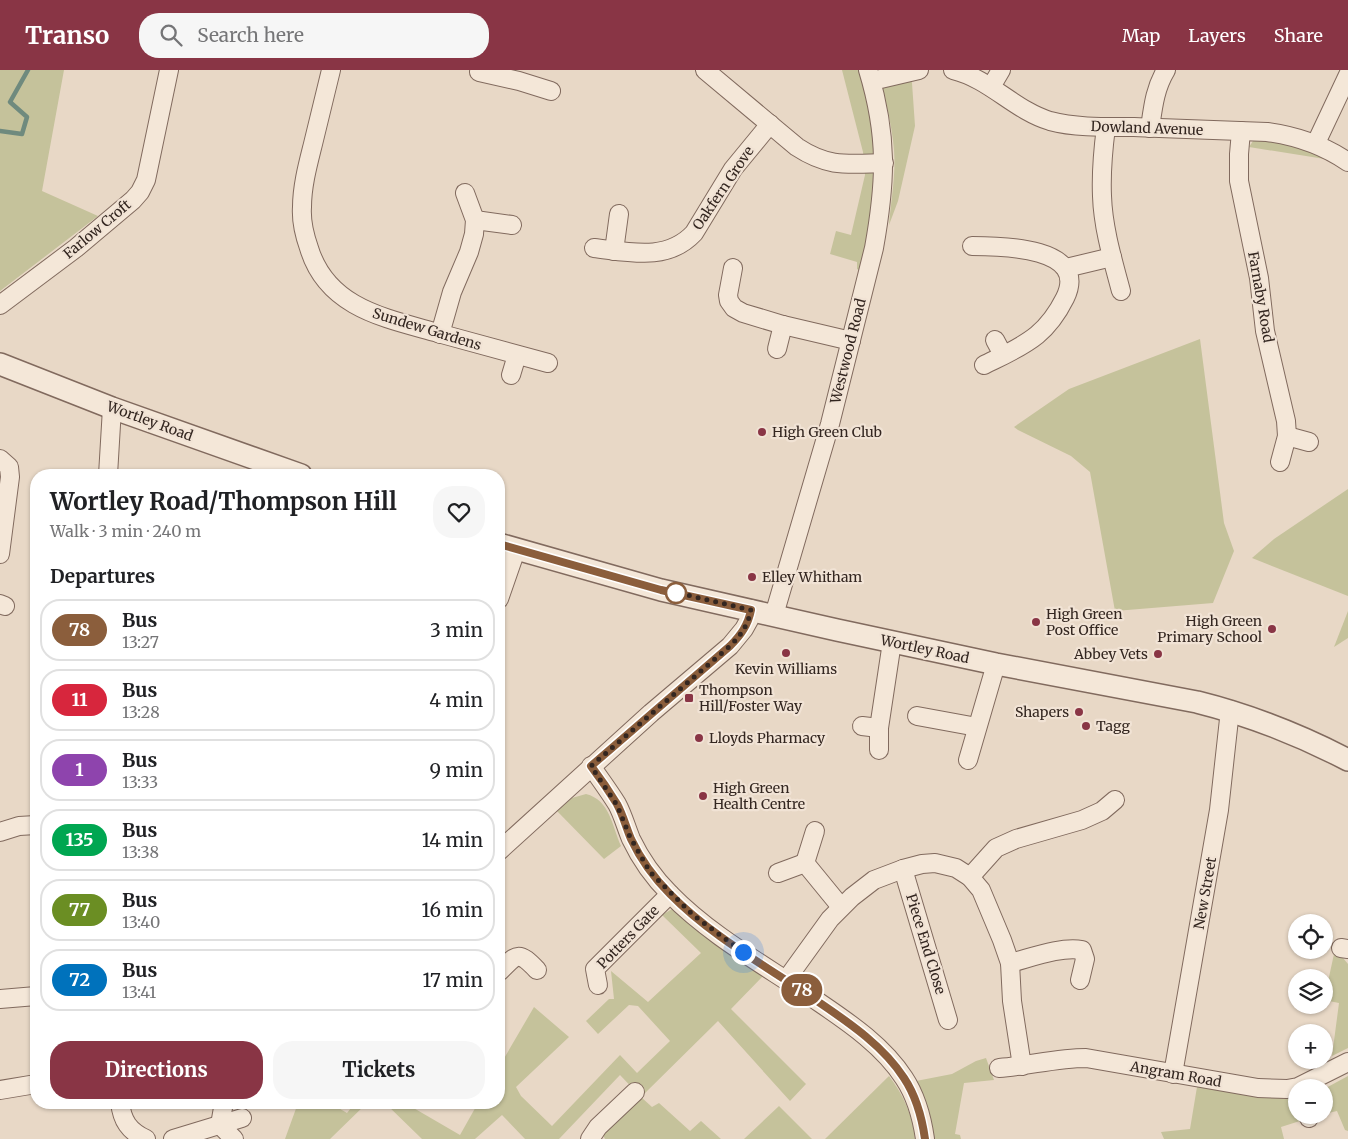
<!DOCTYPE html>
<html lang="en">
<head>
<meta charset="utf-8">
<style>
  body { margin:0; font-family:Merriweather,serif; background:#f6f6f6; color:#202124; height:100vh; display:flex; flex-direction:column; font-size:19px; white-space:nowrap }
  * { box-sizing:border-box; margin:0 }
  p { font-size:16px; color:#757577 }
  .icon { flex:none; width:28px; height:28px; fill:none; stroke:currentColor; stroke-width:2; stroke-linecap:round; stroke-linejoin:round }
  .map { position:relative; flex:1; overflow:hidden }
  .side { position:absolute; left:30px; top:399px; width:475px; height:640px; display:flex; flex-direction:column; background:#fff; border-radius:20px; box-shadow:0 1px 4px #0004 }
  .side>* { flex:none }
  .badge { padding:0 10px; border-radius:16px; font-size:18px; line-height:32px }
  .tools { position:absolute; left:1288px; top:844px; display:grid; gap:10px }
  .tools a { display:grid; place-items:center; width:45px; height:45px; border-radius:50%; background:#fff; box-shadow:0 1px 4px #0004; font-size:25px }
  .you { position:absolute; width:25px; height:25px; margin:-12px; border:4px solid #fff; border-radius:50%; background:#1a73e8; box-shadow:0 0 0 8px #1a73e833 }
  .map>.badge { position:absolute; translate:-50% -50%; box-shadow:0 0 0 2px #fff }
  h2 { padding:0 20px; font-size:19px; line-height:45px }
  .round { display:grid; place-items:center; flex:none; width:52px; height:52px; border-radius:20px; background:#f6f6f6 }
  .headline { display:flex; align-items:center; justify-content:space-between; height:85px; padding:0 20px }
  h1 { font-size:24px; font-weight:700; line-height:38px }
  .cta { display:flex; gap:10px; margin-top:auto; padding:10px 20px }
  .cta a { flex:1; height:58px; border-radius:20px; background:#893545; color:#fff; font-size:20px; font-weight:700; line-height:58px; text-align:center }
  .cta a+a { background:#f6f6f6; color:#202124 }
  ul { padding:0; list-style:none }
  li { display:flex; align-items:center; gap:15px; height:62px; margin:0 10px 8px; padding:0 10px; border:2px solid #e0e0e0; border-radius:20px }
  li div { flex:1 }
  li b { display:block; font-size:19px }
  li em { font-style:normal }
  li .badge { min-width:55px; font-weight:700; text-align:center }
  header { display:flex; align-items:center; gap:30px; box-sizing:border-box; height:70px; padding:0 25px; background:#893545; color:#fff }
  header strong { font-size:24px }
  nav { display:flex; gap:28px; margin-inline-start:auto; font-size:18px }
  .search { width:350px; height:45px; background:#f6f6f6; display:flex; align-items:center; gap:12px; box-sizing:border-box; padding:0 18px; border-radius:20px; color:#757577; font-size:19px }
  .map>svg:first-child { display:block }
  .green { fill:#c5c29b }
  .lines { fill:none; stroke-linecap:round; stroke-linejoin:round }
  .stream { stroke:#6f8a7e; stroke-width:4.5 }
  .minor-casing { stroke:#816a5e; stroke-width:20 }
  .tertiary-casing { stroke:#816a5e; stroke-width:24 }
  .minor { stroke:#f4e7d8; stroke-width:18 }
  .tertiary { stroke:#f4e7d8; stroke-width:21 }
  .line-casing { stroke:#fff; stroke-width:11 }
  .line { stroke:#8b5e3c; stroke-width:8 }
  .walk { stroke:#332620; stroke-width:5; stroke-dasharray:0 9 }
  .poi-dot { fill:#893545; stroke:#f1e3d5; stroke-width:2 }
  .stop-dot { fill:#fff; stroke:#8b5e3c; stroke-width:2.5 }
  .labels { text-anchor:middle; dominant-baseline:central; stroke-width:4.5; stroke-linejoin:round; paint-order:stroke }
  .street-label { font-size:14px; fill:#332620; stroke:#f1e3d5 }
  .poi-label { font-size:14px; fill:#332620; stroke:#f1e3d5; text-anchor:start }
</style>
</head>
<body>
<header>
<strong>Transo</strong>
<div class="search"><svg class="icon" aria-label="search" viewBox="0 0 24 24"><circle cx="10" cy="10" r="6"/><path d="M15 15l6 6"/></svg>Search here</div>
<nav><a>Map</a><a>Layers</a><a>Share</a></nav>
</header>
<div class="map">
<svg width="1348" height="1069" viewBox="0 0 1348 1069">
  <rect width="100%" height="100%" fill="#e8d8c6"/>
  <g class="green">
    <path d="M0 0H64L42 121 98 146 0 221Z"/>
    <path d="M842 0H860L870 37 873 66 875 116 863 202 857 199V192L830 184 836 161 851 165 865 105 863 82Z"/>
    <path d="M877 0H909L912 13 915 56 898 131 889 155C891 130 896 105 894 80 892 53 884 26 877 0Z"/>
    <path d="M1259 69 1291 73 1331 90 1249 77 1253 71Z"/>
    <path d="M1200 269 1224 453 1234 481 1213 533 1115 541 1090 402 1071 386 1018 360 1014 357 1069 319Z"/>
    <path d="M1348 419V526L1252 488 1274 469Z"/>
    <path d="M1348 541V568L1334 577Z"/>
    <path d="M586 724C610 730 612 756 621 776L604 789 557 741 572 728Z"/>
    <path d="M672 839H676C704 864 730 890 764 905L731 939 806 1014 790 1031 718 951 641 1027 652 1037 659 1033 690 1061 701 1051 721 1069H605L603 1065 641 1027 620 1005 559 1069H525L502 1045 475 1069H422L385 1033H405L460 1065 478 1033 499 1032V997L534 937 569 967 516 1017 521 1026 552 1056 620 985 637 1003 670 971 638 936 629 935 598 964 586 951 609 929H614L611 901 648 932 701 883 662 845Z"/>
    <path d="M1334 884 1343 888 1348 894V978L1332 986 1339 933 1324 930Z"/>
    <path d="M986 988 994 1010 964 1013 955 1064 960 1065 961 1069H933L930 1047 916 1011 952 1004 976 991Z"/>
    <path d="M889 1006C903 1024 913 1046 915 1069H825Z"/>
    <path d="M1348 1006V1061L1345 1060 1337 1041 1324 1044V1019Z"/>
    <path d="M1197 1017 1261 1026 1294 1029 1296 1034V1045H1301L1303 1050 1281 1057 1284 1069H1164L1161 1062 1190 1059Z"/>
    <path d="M298 1033H330L347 1043 355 1033H367L330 1069H285Z"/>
    <path d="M779 1036 812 1069H744Z"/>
  </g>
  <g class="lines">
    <path class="stream" d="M0 61 22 64 27 47 10 32 28 0"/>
    <defs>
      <g id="minor">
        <path d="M331 0C325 24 319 49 313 74 308 94 302 116 302 137 301 151 304 164 309 178 327 238 385 248 438 263 474 273 511 283 548 293"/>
        <path d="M705 0 797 77C829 98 848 94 884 93"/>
        <path d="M953 0C990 9 1014 40 1050 51 1076 58 1107 57 1134 57 1178 59 1222 60 1267 62 1297 66 1323 75 1348 92"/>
        <path d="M479 2 519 11 551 21"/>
        <path d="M872 11 919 0"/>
        <path d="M991 17 1001 0"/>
        <path d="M1106 57C1103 80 1101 103 1102 126 1103 158 1113 191 1121 221"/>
        <path d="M1150 58C1153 37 1155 18 1166 0"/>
        <path d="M1241 61 1239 84V111L1259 208 1265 261 1286 351 1287 366 1280 392"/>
        <path d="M1316 73 1348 5"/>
        <path d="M475 150 512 155"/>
        <path d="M972 176C1002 176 1090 177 1065 228 1058 242 1049 255 1037 265 1021 278 1002 286 984 295"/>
        <path d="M594 178C629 182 667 192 694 163L733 99 770 54"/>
        <path d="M614 181 619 144"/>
        <path d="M733 198 728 225 729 231 734 238 743 243 783 255 851 271"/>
        <path d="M1066 198 1112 187"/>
        <path d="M0 235 76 178 133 130 140 122 146 110 169 0"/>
        <path d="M440 264 452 222 469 182 474 164 475 150 465 123"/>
        <path d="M995 270 1003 285"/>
        <path d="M777 279 783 255"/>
        <path d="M511 305 517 285"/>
        <path d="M1287 366 1309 372"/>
        <path d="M0 389 9 397 10 407 0 484"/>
        <path d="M108 405 112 338"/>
        <path d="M499 529 516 480"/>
        <path d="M0 534 5 536"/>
        <path d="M774 545 830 354 874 178C886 111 888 66 868 0"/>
        <path d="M917 646 977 657"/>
        <path d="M862 656 879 658"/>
        <path d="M879 680V658L892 572"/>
        <path d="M968 690 996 594"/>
        <path d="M591 696C600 709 609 721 617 734 623 745 626 757 631 769 641 790 654 808 670 824 713 868 770 898 820 933 851 954 884 977 904 1008 916 1026 922 1048 925 1069"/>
        <path d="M0 762 19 756 36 755"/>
        <path d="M499 781 651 643 730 576 744 559 749 550 751 539"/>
        <path d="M805 793 815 761"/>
        <path d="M903 799 948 950"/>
        <path d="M778 803 805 793 841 837"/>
        <path d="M970 807 996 778 1016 769 1082 750 1102 741 1115 730"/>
        <path d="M1341 878 1348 879"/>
        <path d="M1010 893C1030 888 1061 876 1082 880L1085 889 1080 910"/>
        <path d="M499 902C517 884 518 880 537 900"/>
        <path d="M786 910 830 849 852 827 874 810 903 799 922 794 935 793 956 798 970 807 981 820 1002 870 1010 893 1012 931 1022 996"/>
        <path d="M598 915 595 899 670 824"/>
        <path d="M0 929 36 926"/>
        <path d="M999 998C1028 996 1057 988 1086 988L1258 1018 1287 1019 1298 1017 1348 992"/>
        <path d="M1173 1004 1219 740 1230 640"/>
        <path d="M0 1020 36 1014"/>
        <path d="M120 1032C122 1051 129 1061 146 1069"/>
        <path d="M224 1032 220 1055 234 1069"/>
        <path d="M1308 1045 1309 1048"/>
        <path d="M173 1069 242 1048"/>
        <path d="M590 1069 598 1057 635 1022"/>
      </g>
      <g id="tertiary">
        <path d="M0 294 112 338 301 405"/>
        <path d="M499 474 661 520 837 560 996 594 1197 632C1249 645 1300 665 1348 690"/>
      </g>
    </defs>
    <use href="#minor" class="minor-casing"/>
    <use href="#tertiary" class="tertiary-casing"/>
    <use href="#minor" class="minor"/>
    <use href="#tertiary" class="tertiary"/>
  </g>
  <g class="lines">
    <defs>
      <path id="line" d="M499 474 661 520 751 540C748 555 741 565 730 576L591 696C600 708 609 721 617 734 623 745 626 757 631 769 641 790 654 808 670 824 713 868 770 898 820 933 851 954 884 977 904 1008 916 1026 922 1048 925 1069"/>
    </defs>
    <use href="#line" class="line-casing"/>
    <use href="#line" class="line"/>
    <path class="walk" d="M676 523 674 522 751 540C748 555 741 565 730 576L591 696 617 735 630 767 650 802 693 845 743 882"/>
  </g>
  <g class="poi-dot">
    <circle cx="762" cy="362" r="5"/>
    <circle cx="752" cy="507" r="5"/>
    <circle cx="1036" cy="552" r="5"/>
    <circle cx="1272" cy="559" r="5"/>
    <circle cx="786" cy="583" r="5"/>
    <circle cx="1158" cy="584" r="5"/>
    <rect x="684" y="623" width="10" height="10" rx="2.5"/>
    <circle cx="1079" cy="642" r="5"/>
    <circle cx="1086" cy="656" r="5"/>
    <circle cx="699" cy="668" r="5"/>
    <circle cx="703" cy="726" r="5"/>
  </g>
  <circle class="stop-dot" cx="676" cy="523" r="10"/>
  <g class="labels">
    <g class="street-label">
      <text transform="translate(1147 58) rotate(2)">Dowland Avenue</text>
      <text transform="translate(723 118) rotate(-56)">Oakfern Grove</text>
      <text transform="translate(97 159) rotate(-40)">Farlow Croft</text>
      <text transform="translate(1261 227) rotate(80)">Farnaby Road</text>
      <text transform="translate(427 259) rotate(17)">Sundew Gardens</text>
      <text transform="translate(848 281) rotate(-76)">Westwood Road</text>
      <text transform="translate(150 351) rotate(20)">Wortley Road</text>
      <text transform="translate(925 579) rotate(12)">Wortley Road</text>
      <text transform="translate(1205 823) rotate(-80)">New Street</text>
      <text transform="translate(628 867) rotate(-46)">Potters Gate</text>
      <text transform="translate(926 874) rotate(73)">Piece End Close</text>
      <text transform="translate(1176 1004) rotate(10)">Angram Road</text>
    </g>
    <g class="poi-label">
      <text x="772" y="362">High Green Club</text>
      <text x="762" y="507">Elley Whitham</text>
      <text x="1046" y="544">High Green<tspan x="1046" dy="16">Post Office</tspan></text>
      <text x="1262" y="551" text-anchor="end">High Green<tspan x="1262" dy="16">Primary School</tspan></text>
      <text x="1148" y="584" text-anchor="end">Abbey Vets</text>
      <text x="786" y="599" text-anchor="middle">Kevin Williams</text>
      <text x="699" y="620">Thompson<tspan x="699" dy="16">Hill/Foster Way</tspan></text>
      <text x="1069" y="642" text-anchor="end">Shapers</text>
      <text x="1096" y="656">Tagg</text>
      <text x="709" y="668">Lloyds Pharmacy</text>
      <text x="713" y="718">High Green<tspan x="713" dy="16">Health Centre</tspan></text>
    </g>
  </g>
</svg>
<div class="tools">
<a><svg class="icon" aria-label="locate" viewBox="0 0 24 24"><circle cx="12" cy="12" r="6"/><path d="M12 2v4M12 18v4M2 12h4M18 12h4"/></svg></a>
<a><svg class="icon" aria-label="layers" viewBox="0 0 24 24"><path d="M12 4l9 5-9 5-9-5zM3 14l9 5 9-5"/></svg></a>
<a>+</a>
<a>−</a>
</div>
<div class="you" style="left:743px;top:882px"></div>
<b class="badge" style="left:802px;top:920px;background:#8b5e3c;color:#fff">78</b>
<section class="side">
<div class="headline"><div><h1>Wortley Road/Thompson Hill</h1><p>Walk · 3 min · 240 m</p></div><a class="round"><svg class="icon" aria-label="heart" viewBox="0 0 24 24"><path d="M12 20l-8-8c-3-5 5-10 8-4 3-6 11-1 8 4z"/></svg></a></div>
<h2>Departures</h2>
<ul>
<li><span class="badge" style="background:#8b5e3c;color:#fff">78</span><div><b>Bus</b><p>13:27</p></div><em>3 min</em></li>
<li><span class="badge" style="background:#d7263d;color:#fff">11</span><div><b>Bus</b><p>13:28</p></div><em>4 min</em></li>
<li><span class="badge" style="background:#8e44ad;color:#fff">1</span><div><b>Bus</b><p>13:33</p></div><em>9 min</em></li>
<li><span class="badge" style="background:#00a651;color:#fff">135</span><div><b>Bus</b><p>13:38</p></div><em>14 min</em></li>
<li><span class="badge" style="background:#6b8e23;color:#fff">77</span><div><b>Bus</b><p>13:40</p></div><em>16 min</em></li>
<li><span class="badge" style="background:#0072bc;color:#fff">72</span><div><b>Bus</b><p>13:41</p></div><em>17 min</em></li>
</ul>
<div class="cta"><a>Directions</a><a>Tickets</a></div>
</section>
</div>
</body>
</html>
